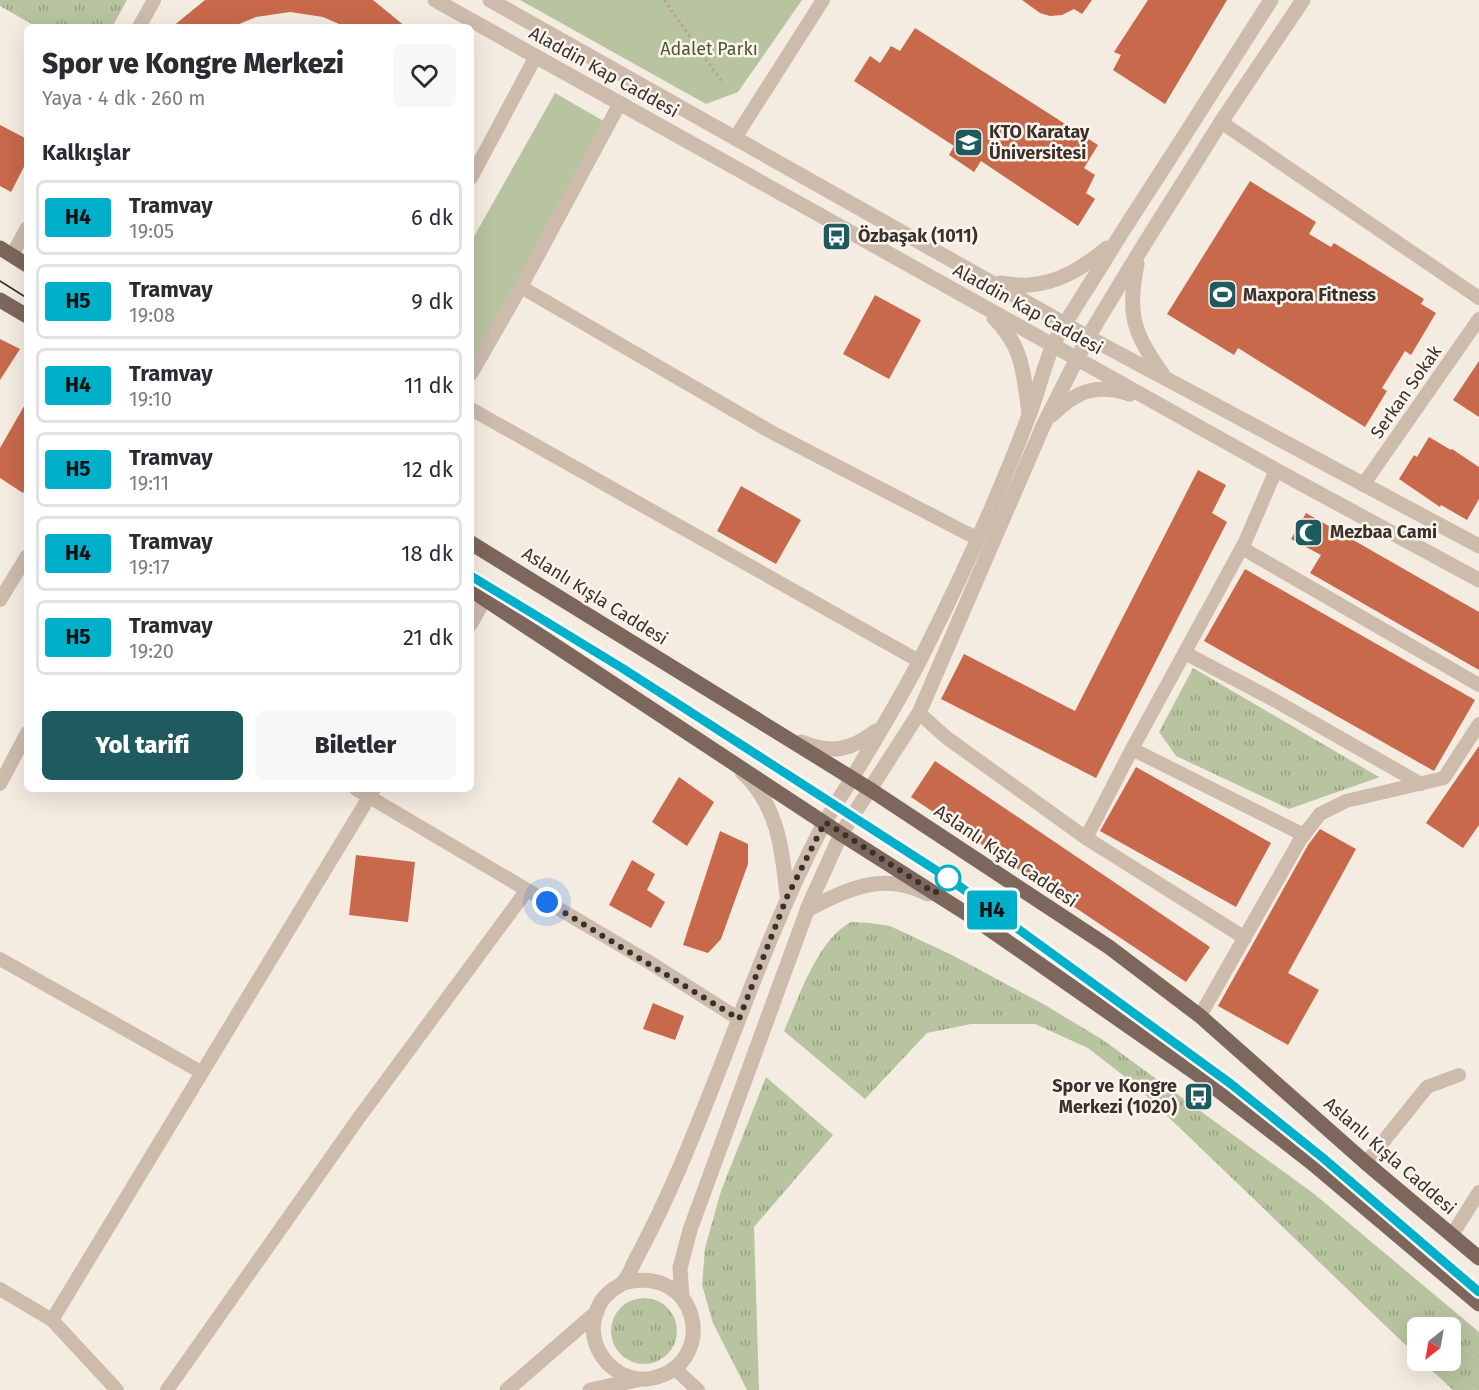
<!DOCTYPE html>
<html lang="tr">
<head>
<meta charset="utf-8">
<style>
  body { margin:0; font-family:"Fira Sans",sans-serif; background:#f7f7f7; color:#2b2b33; height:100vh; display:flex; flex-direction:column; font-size:22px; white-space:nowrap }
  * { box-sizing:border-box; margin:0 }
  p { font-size:20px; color:#7c7c81 }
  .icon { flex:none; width:33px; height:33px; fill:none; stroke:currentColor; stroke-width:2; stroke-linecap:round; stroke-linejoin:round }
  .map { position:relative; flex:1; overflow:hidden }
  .side { position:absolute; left:24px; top:24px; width:450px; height:768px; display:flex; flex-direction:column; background:#fff; border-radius:9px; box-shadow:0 6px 24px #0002 }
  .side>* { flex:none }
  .badge { padding:0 12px; border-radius:4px; font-size:21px; line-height:39px }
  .needle { width:39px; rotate:211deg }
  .tools { position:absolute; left:1407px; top:1317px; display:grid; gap:12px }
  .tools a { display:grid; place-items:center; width:54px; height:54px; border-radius:9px; background:#fff; box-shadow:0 6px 24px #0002; font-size:30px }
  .you { position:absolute; width:30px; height:30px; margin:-15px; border:4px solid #fff; border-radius:50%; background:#1a73e8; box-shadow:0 0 0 9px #1a73e833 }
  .map>.badge { position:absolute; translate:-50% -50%; box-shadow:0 0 0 3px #fff }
  h2 { padding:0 18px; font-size:22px; line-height:54px }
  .round { display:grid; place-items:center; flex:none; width:63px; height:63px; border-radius:9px; background:#f7f7f7 }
  .headline { display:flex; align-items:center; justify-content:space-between; height:102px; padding:0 18px }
  h1 { font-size:28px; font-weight:800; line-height:45px }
  .action { display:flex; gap:12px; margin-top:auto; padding:12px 18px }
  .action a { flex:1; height:69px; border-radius:9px; background:#1f5a5e; color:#fff; font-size:24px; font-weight:800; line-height:69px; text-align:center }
  .action a+a { background:#f7f7f7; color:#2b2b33 }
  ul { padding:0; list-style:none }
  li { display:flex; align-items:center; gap:18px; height:75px; margin:0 12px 9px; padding:0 6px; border:3px solid #e1e1e2; border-radius:9px }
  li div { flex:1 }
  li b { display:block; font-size:22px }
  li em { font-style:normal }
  li .badge { min-width:66px; font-weight:700; text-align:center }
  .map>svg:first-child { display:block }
  .grass { fill:url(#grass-tufts) }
  .park { fill:#b8c4a0 }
  .building { fill:#c8694b }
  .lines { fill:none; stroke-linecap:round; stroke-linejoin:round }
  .path { stroke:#b9a596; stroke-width:3; stroke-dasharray:3 3; stroke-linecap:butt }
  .minor { stroke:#cdbbac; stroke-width:14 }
  .tertiary { stroke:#cdbbac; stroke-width:15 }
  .primary { stroke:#7d675c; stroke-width:15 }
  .tram { stroke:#3b302b; stroke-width:1.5 }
  .line-casing { stroke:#fff; stroke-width:14 }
  .line { stroke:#00b0cb; stroke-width:9 }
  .walk { stroke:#3b302b; stroke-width:6; stroke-dasharray:0 10.8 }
  .stop-dot { fill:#fff; stroke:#00b0cb; stroke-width:3 }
  .labels { text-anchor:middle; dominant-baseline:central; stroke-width:5; stroke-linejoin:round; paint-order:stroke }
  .park-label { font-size:18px; fill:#4a5a2e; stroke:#fbf5ee }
  .street-label { font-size:18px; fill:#3b302b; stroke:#fbf5ee }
  .poi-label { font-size:18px; font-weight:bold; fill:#3b302b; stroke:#fbf5ee; text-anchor:start }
</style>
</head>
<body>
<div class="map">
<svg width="1479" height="1390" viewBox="0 0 1479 1390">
  <defs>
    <pattern id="grass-tufts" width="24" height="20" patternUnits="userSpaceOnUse" patternTransform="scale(1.5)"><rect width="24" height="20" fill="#b8c4a0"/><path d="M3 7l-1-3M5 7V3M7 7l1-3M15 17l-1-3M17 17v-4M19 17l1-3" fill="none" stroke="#97a083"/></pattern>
  </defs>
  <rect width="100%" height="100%" fill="#f4ebe1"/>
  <g class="grass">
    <path d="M0 0H127L112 27H37L0 6Z"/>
    <path d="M1193 668 1379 777H1380L1289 809 1176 756 1159 732Z"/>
    <path d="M851 922 870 923 890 926 954 956 1045 1005 1103 1040 1313 1193 1479 1332V1390H1453L1422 1361 1450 1360V1328H1418L1417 1356 1133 1083 1088 1048 1035 1024H971L927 1033 865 1099 784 1031C799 997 818 939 851 922Z"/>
    <path d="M766 1077 833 1135 754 1227 759 1390H747L713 1323 702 1285 705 1248 721 1191Z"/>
    <circle cx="644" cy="1331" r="33"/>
  </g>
  <g class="park">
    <path d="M520 0H802L738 92 706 104Z"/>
    <path d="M555 93 607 123 471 363V242Z"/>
  </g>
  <g class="building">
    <path d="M205 0H373L406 27H346L323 17 290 12 256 17 232 27H172Z"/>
    <path d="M1022 0H1092L1082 14 1074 9 1062 15 1050 16 1040 13Z"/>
    <path d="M1148 0H1227L1165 104 1113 70 1121 55 1114 52Z"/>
    <path d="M915 28 1098 145 1084 168 1095 175 1086 193 1095 199 1078 226 981 161 974 172 949 155 954 146 854 81 870 56 880 63 891 46 900 51Z"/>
    <path d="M0 125 27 139V161L11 192 0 186Z"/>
    <path d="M1250 181 1316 222 1309 234 1331 247 1334 243 1424 299 1421 304 1436 313 1411 355 1405 351 1382 388 1387 391 1365 427 1238 348 1234 355 1167 314Z"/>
    <path d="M875 295 921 320 889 379 843 354Z"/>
    <path d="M0 339 20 349 0 380Z"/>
    <path d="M1479 361V417L1453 400Z"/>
    <path d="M27 401V486L23 493 0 478V448Z"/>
    <path d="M1429 437 1451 450 1452 449 1479 467V499L1467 520 1441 505 1440 507 1399 479 1414 455 1417 457Z"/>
    <path d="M1198 470 1226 485 1212 513 1227 522 1096 778 941 699 964 654 1075 711Z"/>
    <path d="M741 486 801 520 776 564 717 531Z"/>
    <path d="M1306 513 1479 612V670L1310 573 1321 555 1291 539Z"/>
    <path d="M1245 569 1475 700 1434 771 1204 641Z"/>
    <path d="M1479 746V825L1463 848 1426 823Z"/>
    <path d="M935 761 1210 947 1186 982 911 797Z"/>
    <path d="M1136 767 1271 843 1236 907 1100 831Z"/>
    <path d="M679 777 714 802 687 846 652 822Z"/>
    <path d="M1320 829 1356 849 1288 973 1319 990 1288 1045 1218 1006 1308 845Z"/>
    <path d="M720 831 748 844V864L721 939 708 953 683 945Z"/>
    <path d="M356 855 415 862 408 922 349 915Z"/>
    <path d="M632 860 655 874 647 890 665 902 651 928 609 905Z"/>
    <path d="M653 1003 684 1016 675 1040 643 1029Z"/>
  </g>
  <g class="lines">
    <path class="path" d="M664 0 722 82"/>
    <g class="minor">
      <path d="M139 27 154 0"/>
      <path d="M1221 122 1479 298"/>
      <path d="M735 138 823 0"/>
      <path d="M471 178 536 56"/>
      <path d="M12 255 27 228"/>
      <path d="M521 287 773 433 978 539"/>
      <path d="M471 374 521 287 620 103"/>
      <path d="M471 409 919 661"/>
      <path d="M1276 470 1245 542 1132 749 1304 835"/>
      <path d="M1363 485 1479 319"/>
      <path d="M1242 548 1479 685"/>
      <path d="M0 600 27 556"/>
      <path d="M471 624 485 599"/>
      <path d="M1185 653 1274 700 1421 784"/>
      <path d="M919 713 947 738 1086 838 1132 749"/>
      <path d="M0 784 27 733"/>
      <path d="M356 789 649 962 739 1019"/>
      <path d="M1086 838 1245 938"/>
      <path d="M0 959 201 1072"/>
      <path d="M1200 1016 1300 840 1320 814 1346 801 1444 778 1479 724"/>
      <path d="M1366 1163 1427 1087 1459 1075"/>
      <path d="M1452 1235 1479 1192"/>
      <path d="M0 1289 52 1320 117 1390"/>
      <path d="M52 1320 374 789"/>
      <path d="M674 1368 698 1390"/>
      <path d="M167 1390 358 1119 527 890"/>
    </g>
    <g class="tertiary">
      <path d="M435 0 1276 470 1479 580"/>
      <path d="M490 0 1088 337 1479 546"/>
      <path d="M1137 264C1127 312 1133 334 1162 373"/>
      <path d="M1000 283C1009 284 1020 286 1029 285 1059 283 1084 267 1107 248"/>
      <path d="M994 318C1024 348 1023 373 1029 413"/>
      <path d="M1052 415C1076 391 1096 383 1130 394"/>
      <path d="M801 742C831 754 850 751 876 731"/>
      <path d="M742 772C778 805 782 849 787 895"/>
      <path d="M807 910C848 889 882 871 928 894"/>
      <path d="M623 1283C700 1263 719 1363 653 1378 620 1386 588 1353 594 1321 596 1309 602 1298 611 1291 619 1284 619 1288 625 1280 630 1273 633 1264 637 1257 671 1194 696 1129 722 1063 753 982 782 904 822 827 832 809 844 792 854 775 877 737 900 699 920 660 960 581 997 500 1028 418 1038 394 1043 367 1054 343 1062 327 1072 313 1081 298 1097 273 1112 248 1128 223 1176 149 1224 74 1271 0"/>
      <path d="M682 1297 680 1268 690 1230 809 905 841 834 919 713 1044 424 1088 337 1140 251 1221 122 1303 0"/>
      <path d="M507 1390 597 1312"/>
      <path d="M590 1390 637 1380"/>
    </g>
    <g class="primary">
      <path d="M0 248 27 265"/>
      <path d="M0 300 27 316"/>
      <path d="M471 543 871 790 1109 947 1200 1016 1366 1163 1479 1258"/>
      <path d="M471 590 841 834 972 917 1200 1076 1312 1163 1479 1304"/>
    </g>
    <g class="tram">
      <path d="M0 281 27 298"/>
      <path d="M471 576 622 668 948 878 1231 1084 1323 1158 1479 1292"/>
    </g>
  </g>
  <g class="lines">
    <defs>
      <path id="line" d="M471 576 622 668 948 878 1231 1084 1323 1158 1479 1292"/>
    </defs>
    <use href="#line" class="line-casing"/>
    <use href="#line" class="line"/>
    <path class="walk" d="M547 902 739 1019 787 897 825 822 935 893 948 878"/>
  </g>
  <defs>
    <symbol id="university-square" viewBox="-11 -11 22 22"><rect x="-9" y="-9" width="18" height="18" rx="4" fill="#1f5a5e" stroke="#fbf5ee"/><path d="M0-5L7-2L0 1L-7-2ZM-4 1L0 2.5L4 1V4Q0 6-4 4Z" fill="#fff"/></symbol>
    <symbol id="bus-square" viewBox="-11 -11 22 22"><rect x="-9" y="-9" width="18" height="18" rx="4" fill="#1f5a5e" stroke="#fbf5ee"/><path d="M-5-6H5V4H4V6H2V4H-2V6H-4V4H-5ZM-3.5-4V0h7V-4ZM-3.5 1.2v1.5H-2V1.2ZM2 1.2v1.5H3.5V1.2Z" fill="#fff"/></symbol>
    <symbol id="stadium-square" viewBox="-11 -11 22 22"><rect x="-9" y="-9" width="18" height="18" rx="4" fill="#1f5a5e" stroke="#fbf5ee"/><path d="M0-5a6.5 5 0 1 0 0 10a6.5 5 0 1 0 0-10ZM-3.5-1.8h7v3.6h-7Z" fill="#fff"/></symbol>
    <symbol id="mosque-square" viewBox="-11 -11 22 22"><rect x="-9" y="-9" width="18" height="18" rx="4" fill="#1f5a5e" stroke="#fbf5ee"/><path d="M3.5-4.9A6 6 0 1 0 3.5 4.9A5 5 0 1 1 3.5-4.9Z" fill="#fff"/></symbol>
  </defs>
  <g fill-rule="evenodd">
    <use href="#university-square" x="952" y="126" width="33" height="33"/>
    <use href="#bus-square" x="820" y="220" width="33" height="33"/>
    <use href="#stadium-square" x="1206" y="278" width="33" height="33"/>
    <use href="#mosque-square" x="1292" y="516" width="33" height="33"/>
    <use href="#bus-square" x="1182" y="1080" width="33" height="33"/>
  </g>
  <circle class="stop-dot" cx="948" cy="878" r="12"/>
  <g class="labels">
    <g class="park-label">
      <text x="709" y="49">Adalet Parkı</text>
    </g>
    <g class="street-label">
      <text transform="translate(604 72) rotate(29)">Aladdin Kap Caddesi</text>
      <text transform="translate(1028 309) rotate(29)">Aladdin Kap Caddesi</text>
      <text transform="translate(1406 392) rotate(-55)">Serkan Sokak</text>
      <text transform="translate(595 596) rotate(32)">Aslanlı Kışla Caddesi</text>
      <text transform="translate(1006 856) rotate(34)">Aslanlı Kışla Caddesi</text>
      <text transform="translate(1390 1156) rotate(41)">Aslanlı Kışla Caddesi</text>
    </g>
    <g class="poi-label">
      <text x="989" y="132">KTO Karatay<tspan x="989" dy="21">Üniversitesi</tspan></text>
      <text x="858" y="236">Özbaşak (1011)</text>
      <text x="1243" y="295">Maxpora Fitness</text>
      <text x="1330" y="532">Mezbaa Cami</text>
      <text x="1177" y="1086" text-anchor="end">Spor ve Kongre<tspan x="1177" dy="21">Merkezi (1020)</tspan></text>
    </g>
  </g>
</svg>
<div class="tools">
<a><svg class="needle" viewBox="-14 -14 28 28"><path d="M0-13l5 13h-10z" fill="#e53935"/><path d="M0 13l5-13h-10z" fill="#7c7c81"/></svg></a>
</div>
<div class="you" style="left:547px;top:902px"></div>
<b class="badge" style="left:992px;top:910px;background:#00b0cb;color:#111">H4</b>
<section class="side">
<div class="headline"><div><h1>Spor ve Kongre Merkezi</h1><p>Yaya · 4 dk · 260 m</p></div><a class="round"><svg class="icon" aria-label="heart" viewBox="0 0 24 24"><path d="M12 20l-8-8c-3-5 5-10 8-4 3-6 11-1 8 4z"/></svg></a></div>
<h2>Kalkışlar</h2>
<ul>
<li><span class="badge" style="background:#00b0cb;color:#111">H4</span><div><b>Tramvay</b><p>19:05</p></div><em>6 dk</em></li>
<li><span class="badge" style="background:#00b0cb;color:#111">H5</span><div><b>Tramvay</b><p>19:08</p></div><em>9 dk</em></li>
<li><span class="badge" style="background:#00b0cb;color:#111">H4</span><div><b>Tramvay</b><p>19:10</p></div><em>11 dk</em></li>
<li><span class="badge" style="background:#00b0cb;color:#111">H5</span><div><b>Tramvay</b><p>19:11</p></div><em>12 dk</em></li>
<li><span class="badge" style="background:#00b0cb;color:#111">H4</span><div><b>Tramvay</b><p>19:17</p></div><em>18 dk</em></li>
<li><span class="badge" style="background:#00b0cb;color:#111">H5</span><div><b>Tramvay</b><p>19:20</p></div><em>21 dk</em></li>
</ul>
<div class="action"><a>Yol tarifi</a><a>Biletler</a></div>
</section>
</div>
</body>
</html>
